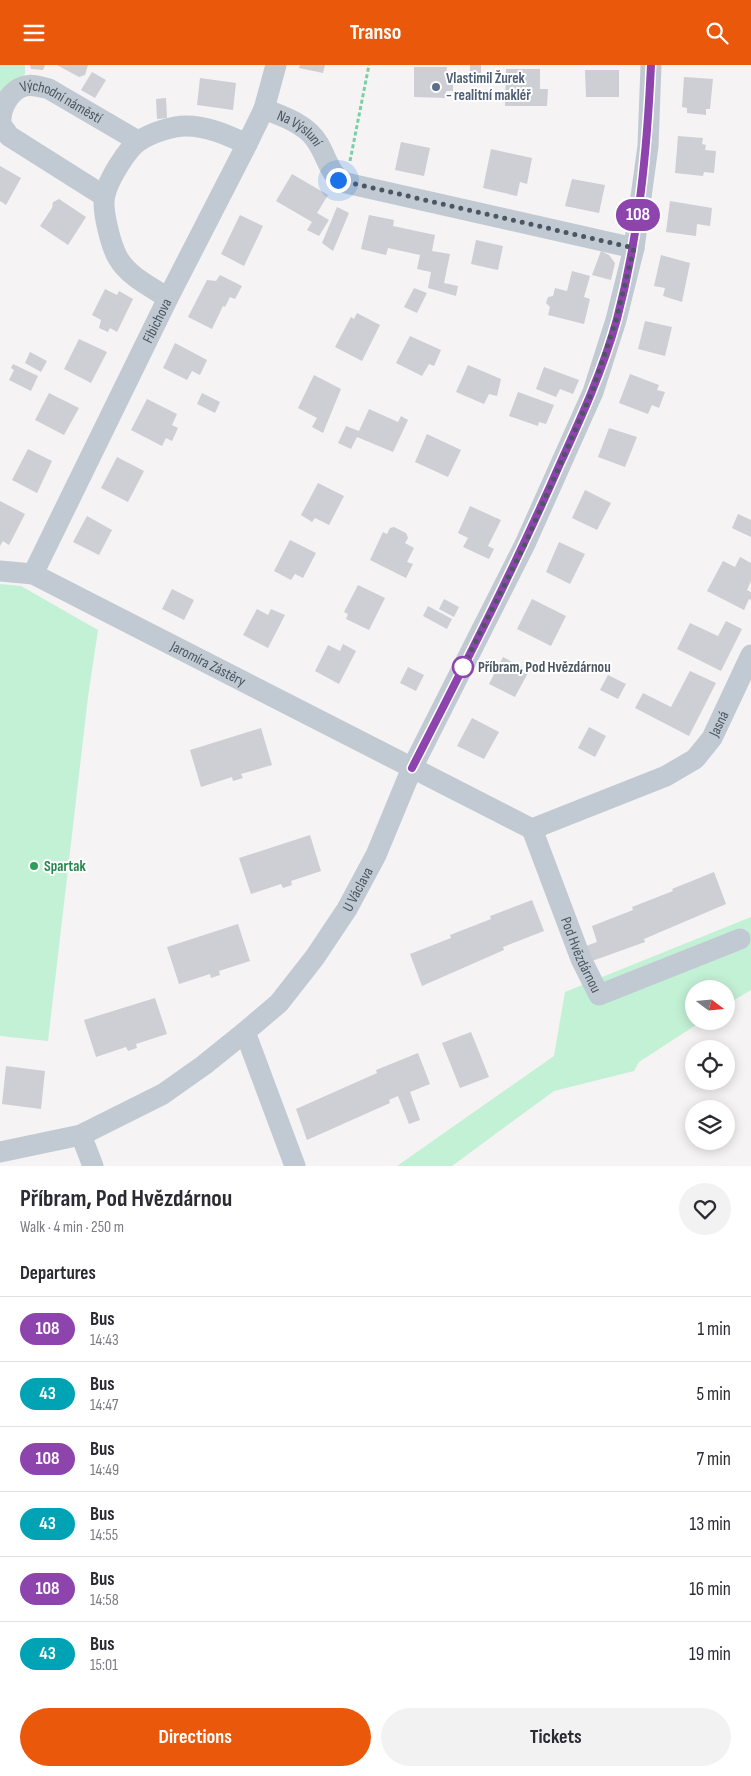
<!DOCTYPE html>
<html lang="en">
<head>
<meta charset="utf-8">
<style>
  body { margin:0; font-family:"Sofia Sans Condensed",sans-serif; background:#f2f2f3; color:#2b2b33; height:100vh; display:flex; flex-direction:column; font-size:19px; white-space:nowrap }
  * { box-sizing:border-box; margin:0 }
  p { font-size:16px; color:#7c7c81 }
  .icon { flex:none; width:28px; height:28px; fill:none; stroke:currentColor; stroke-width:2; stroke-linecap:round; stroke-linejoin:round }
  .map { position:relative; height:1101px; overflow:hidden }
  .details { display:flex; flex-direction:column; background:#fff; flex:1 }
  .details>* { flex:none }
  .badge { padding:0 10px; border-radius:16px; font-size:18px; line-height:32px }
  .needle { width:32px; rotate:106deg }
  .buttons { position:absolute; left:685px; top:915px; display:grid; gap:10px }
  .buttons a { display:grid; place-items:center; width:50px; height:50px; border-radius:50%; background:#fff; box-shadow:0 2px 12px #0003; font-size:25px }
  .you { position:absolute; width:25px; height:25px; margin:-12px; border:4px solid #fff; border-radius:50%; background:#1a73e8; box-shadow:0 0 0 8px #1a73e833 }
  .map>.badge { position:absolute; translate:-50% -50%; box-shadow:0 0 0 2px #fff }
  h2 { padding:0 20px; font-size:19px; line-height:45px }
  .round { display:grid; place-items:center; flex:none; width:52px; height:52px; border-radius:26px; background:#f2f2f3 }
  .summary { display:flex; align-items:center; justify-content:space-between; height:85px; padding:0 20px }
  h1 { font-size:24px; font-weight:700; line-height:38px }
  .action { display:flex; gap:10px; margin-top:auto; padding:10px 20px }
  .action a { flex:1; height:58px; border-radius:30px; background:#ea580c; color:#fff; font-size:20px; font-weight:700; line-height:58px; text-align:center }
  .action a+a { background:#f2f2f3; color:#2b2b33 }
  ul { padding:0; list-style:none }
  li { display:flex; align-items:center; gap:15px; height:65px; padding:0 20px; border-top:1px solid #e1e1e2 }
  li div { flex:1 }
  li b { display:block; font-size:19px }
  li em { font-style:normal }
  li .badge { min-width:55px; font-weight:700; text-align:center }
  header { display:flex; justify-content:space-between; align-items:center; height:65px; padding:0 20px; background:#ea580c; color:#fff; font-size:22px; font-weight:700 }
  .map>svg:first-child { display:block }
  .green { fill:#c3f1d5 }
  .building { fill:#cdcfd5 }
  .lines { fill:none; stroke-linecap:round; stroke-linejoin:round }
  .path { stroke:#7ad0a6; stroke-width:3; stroke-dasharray:4 2.5; stroke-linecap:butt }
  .minor { stroke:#c1cad2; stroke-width:21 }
  .line-casing { stroke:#fff; stroke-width:11 }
  .line { stroke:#8e44ad; stroke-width:8 }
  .walk { stroke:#4a5661; stroke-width:5; stroke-dasharray:0 9 }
  .service-dot { fill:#5c6f8a; stroke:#fff; stroke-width:2 }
  .stop-dot { fill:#fff; stroke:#8e44ad; stroke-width:2.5 }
  .leisure-dot { fill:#2e9e5b; stroke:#fff; stroke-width:2 }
  .labels { text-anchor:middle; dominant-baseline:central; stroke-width:4; stroke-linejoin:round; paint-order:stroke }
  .service-label { font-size:15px; font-weight:bold; fill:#4e5e75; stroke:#fff; text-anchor:start }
  .street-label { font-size:15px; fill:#4a5661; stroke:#fff }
  .stop-label { font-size:15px; font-weight:bold; fill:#4a5661; stroke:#fff; text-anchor:start }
  .leisure-label { font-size:15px; font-weight:bold; fill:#27864d; stroke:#fff; text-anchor:start }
</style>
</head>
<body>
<header><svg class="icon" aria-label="menu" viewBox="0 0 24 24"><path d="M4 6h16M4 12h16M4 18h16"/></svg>Transo<svg class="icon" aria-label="search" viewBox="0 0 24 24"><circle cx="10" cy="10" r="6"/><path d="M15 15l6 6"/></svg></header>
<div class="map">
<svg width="751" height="1101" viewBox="0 0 751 1101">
  <rect width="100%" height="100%" fill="#f5f3f3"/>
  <g class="green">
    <path d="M0 0H25V9L0 33Z"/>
    <path d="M0 519 21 521 98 565 88 632 48 976 0 971Z"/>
    <path d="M751 852V925L726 940V924H694V956H702L639 997 634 1006 554 1026 452 1101H397L554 991 565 927Z"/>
  </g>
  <g class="building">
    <path d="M30 0H45L43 5 31 4Z"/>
    <path d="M57 0H88L85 10 79 12Z"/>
    <path d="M300 0H325L323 8 299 3Z"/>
    <rect x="470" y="0" width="11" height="8"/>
    <path d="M414 2H447L446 12H453V26H446V33L414 32Z"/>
    <path d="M506 4H540V24H548L547 41H505Z"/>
    <path d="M585 5H619V32H586Z"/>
    <path d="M92 7 106 15 95 33 81 25Z"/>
    <path d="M684 12 713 14 710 44H706V50L687 48V43L682 42Z"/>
    <path d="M200 13 236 18 233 45 197 40Z"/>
    <path d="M166 33 167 53 157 54 156 34Z"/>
    <path d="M678 71 703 73 702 79 706 80 705 85 716 86 714 108 704 107 703 111 675 108Z"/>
    <path d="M401 77 430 83 424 111 395 105Z"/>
    <path d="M491 84 532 93 527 119 520 117 517 131 483 123Z"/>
    <path d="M0 101 21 113 6 140 0 136Z"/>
    <path d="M292 109 328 130 317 148 329 155 319 171 307 165 312 157 276 136Z"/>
    <path d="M572 114 605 120 599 148 565 141Z"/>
    <path d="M59 134 86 152 68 180 40 161 52 143 53 137Z"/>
    <path d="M670 136 712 143 710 161 697 159 696 171 666 167Z"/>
    <path d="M337 142 349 148 333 186 322 178Z"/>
    <path d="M240 150 263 161 244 201 221 189Z"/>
    <path d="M369 150 394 155 393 161 435 170 432 186 450 189 444 218 458 221 456 231 428 223 431 207 417 204 420 190 388 183 386 190 361 184Z"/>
    <path d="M476 175 503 181 498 205 471 199Z"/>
    <path d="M601 186 609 190 615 198 611 215 592 210Z"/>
    <path d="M661 190 690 198 682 237 663 231 665 223 654 221Z"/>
    <path d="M572 206 590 211 584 232 590 234 584 259 548 250 550 242 546 238 548 232 553 231 555 223 567 226Z"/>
    <path d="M220 210 242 221 235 234 230 232 225 242 223 241 212 264 188 252 207 215 216 216Z"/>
    <path d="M414 223 427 228 417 248 404 242Z"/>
    <path d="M105 224 117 230 119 226 133 234 117 267 110 263 108 267 99 263 101 255 92 250Z"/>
    <path d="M357 248 380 260 362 296 335 282 351 252 354 254Z"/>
    <path d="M645 256 672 262 665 291 638 284Z"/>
    <path d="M410 271 441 285 434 301 429 299 422 311 396 298Z"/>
    <path d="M79 274 107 287 91 318 64 304Z"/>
    <path d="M175 278 207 295 200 310 192 306 187 315 163 303Z"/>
    <path d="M30 287 47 296 41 307 25 298Z"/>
    <path d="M13 299 38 311 31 326 9 315 14 305 11 303Z"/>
    <path d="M468 300 501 314 497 331 489 329 484 339 456 327Z"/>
    <path d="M544 302 579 315 573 329 560 324 556 332 536 324Z"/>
    <path d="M630 309 659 320 657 325 665 327 659 343 652 340 648 349 619 338Z"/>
    <path d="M314 310 341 324 323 368 312 362 317 353 298 343Z"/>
    <path d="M518 327 554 340 546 359 539 357 538 361 509 351Z"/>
    <path d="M49 328 79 343 64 370 35 355Z"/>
    <path d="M202 328 220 337 215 348 197 339Z"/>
    <path d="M147 334 177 349 172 360 178 363 172 376 166 373 162 381 131 365Z"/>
    <path d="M369 344 398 357 401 351 408 355 393 387 357 372 351 384 338 378 346 361 359 366Z"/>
    <path d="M609 363 637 372 625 402 598 392Z"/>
    <path d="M427 369 461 385 448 412 415 397Z"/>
    <path d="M28 384 52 396 37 428 12 415Z"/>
    <path d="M117 392 144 406 128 437 101 423Z"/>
    <path d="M318 418 344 431 329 460 315 453 312 457 301 450Z"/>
    <path d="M585 425 611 438 597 465 572 453Z"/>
    <path d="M0 436 25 449 9 480 3 476 0 481Z"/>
    <path d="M470 441 501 455 488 481 494 484 489 494 463 482 468 473 458 468Z"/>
    <path d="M738 449 751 455V472L732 463Z"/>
    <path d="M87 451 112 465 99 490 73 477Z"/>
    <path d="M394 462 406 468 408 473 405 478 414 483 407 497 413 499 406 513 370 495 383 467 387 469 390 463Z"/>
    <path d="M290 475 316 488 303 513 295 509 291 515 274 506Z"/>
    <path d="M559 477 585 489 570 519 546 507Z"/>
    <path d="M740 492 751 498V516L747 525 751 527V535L749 534 744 545 707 526 723 496 735 502Z"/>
    <path d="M358 520 385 533 369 565 346 554 348 549 344 547Z"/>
    <path d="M172 524 194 535 184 555 162 544Z"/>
    <path d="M444 534 459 542 454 552 439 544Z"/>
    <path d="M532 534 566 551 551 581 517 564Z"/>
    <path d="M428 541 452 554 447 564 423 551Z"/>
    <path d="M257 544 268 550 271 544 285 550 268 583 243 570Z"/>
    <path d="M726 556 742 564 721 606 677 584 690 558 718 571Z"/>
    <path d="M343 579 356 586 339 619 315 606 328 580 340 586Z"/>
    <path d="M503 592 529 606 515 632 489 619Z"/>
    <path d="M408 602 424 610 416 626 400 618Z"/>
    <path d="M690 606 716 618 689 671 635 643 643 628 671 642Z"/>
    <path d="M608 610 626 619 618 634 600 625Z"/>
    <path d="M472 653 499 667 484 694 457 681Z"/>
    <path d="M589 662 606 671 595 692 578 683Z"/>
    <path d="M261 663 272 700 241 709 243 713 233 716 232 712 201 722 190 685Z"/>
    <path d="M310 770 321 806 291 816 292 820 283 823 281 819 251 829 239 793Z"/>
    <path d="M714 807 726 839 644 874 645 877 592 896 586 881 597 877 592 861 633 845 632 842 673 826 672 824Z"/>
    <path d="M532 835 544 866 503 882 504 885 422 921 410 889 451 873 450 870 491 854 490 851Z"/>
    <path d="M238 859 250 896 219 906 220 910 211 913 210 909 179 919 167 882Z"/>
    <path d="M155 933 167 969 136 979 137 983 128 986 126 982 96 992 84 955Z"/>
    <path d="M471 967 489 1012 460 1023 442 978Z"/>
    <path d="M418 988 430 1019 410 1027 420 1055 409 1059 398 1031 389 1035 390 1038 307 1075 296 1044 377 1008 376 1005Z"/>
    <path d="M6 1001 45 1006 41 1044 2 1039Z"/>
  </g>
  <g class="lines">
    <path class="path" d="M350 96 369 0"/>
    <g class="minor">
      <path id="s1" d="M264 44C280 50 297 56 310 68 327 84 326 110 346 118L634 183"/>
      <path id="s2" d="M104 131 9 71C7 67 2 62 1 58 0 44 9 27 22 22 31 18 40 22 49 24L138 76"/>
      <path d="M168 233C151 222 128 211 118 193 111 181 101 143 105 130 108 115 127 84 139 76 151 68 172 61 186 61 208 61 227 70 247 79"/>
      <path id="s3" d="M0 506 33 509 532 764 666 711 695 694 712 673 751 590"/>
      <path id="s4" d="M33 509 168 233 247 79 264 44 276 0"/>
      <path id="s5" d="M532 764 581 894 599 930 740 874"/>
      <path d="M245 967 295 1101"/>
      <path d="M0 1087 81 1070"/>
      <path id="s6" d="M93 1101 81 1070 163 1029 204 1000 245 967 279 938 315 892 347 844 376 790 412 703 525 479 593 327 616 255 634 183 648 81 651 0"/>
    </g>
  </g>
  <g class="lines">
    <defs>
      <path id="line" d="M412 703C463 603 514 504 559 401 581 353 603 305 617 254 639 170 647 86 651 0"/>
    </defs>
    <use href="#line" class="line-casing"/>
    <use href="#line" class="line"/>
    <path class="walk" d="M338 115 634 183 616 255 592 327 525 479 463 602"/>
  </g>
  <circle class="service-dot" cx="436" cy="22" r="5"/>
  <circle class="stop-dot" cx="463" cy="602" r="10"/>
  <circle class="leisure-dot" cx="34" cy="801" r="5"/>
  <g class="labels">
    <g class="service-label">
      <text x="446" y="13">Vlastimil Žurek<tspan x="446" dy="17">- realitní makléř</tspan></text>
    </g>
    <g class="street-label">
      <text stroke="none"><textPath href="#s2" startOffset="215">Východní náměstí</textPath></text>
      <text stroke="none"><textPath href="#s1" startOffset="41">Na Výsluní</textPath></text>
      <text stroke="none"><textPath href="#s4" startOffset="282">Fibichova</textPath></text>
      <text stroke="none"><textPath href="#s3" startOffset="230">Jaromíra Zástěry</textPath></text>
      <text stroke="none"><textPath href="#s3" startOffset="814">Jasná</textPath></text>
      <text stroke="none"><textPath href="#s6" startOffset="411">U Václava</textPath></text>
      <text stroke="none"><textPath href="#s5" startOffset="135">Pod Hvězdárnou</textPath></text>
    </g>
    <g class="stop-label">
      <text x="478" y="602">Příbram, Pod Hvězdárnou</text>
    </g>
    <g class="leisure-label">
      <text x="44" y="801">Spartak</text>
    </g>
  </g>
</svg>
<div class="buttons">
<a><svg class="needle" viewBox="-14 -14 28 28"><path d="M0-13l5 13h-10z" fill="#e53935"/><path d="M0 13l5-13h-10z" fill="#7c7c81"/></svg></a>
<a><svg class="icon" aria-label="locate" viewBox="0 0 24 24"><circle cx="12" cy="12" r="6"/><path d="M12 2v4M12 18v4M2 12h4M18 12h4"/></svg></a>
<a><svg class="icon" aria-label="layers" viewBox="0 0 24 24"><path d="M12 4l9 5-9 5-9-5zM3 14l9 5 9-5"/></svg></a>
</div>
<div class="you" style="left:338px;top:115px"></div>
<b class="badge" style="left:638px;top:150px;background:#8e44ad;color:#fff">108</b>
</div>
<section class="details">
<div class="summary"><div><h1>Příbram, Pod Hvězdárnou</h1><p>Walk · 4 min · 250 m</p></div><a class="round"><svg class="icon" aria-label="heart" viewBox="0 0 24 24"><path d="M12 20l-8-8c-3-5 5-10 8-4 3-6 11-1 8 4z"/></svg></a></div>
<h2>Departures</h2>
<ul>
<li><span class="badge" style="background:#8e44ad;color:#fff">108</span><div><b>Bus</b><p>14:43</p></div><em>1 min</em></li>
<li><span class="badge" style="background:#00a3b4;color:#fff">43</span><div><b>Bus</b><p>14:47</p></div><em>5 min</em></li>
<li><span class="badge" style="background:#8e44ad;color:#fff">108</span><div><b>Bus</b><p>14:49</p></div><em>7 min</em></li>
<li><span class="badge" style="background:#00a3b4;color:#fff">43</span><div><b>Bus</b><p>14:55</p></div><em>13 min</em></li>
<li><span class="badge" style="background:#8e44ad;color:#fff">108</span><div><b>Bus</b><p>14:58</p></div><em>16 min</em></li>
<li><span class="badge" style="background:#00a3b4;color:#fff">43</span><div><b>Bus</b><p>15:01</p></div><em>19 min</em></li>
</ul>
<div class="action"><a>Directions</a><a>Tickets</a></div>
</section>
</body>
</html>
